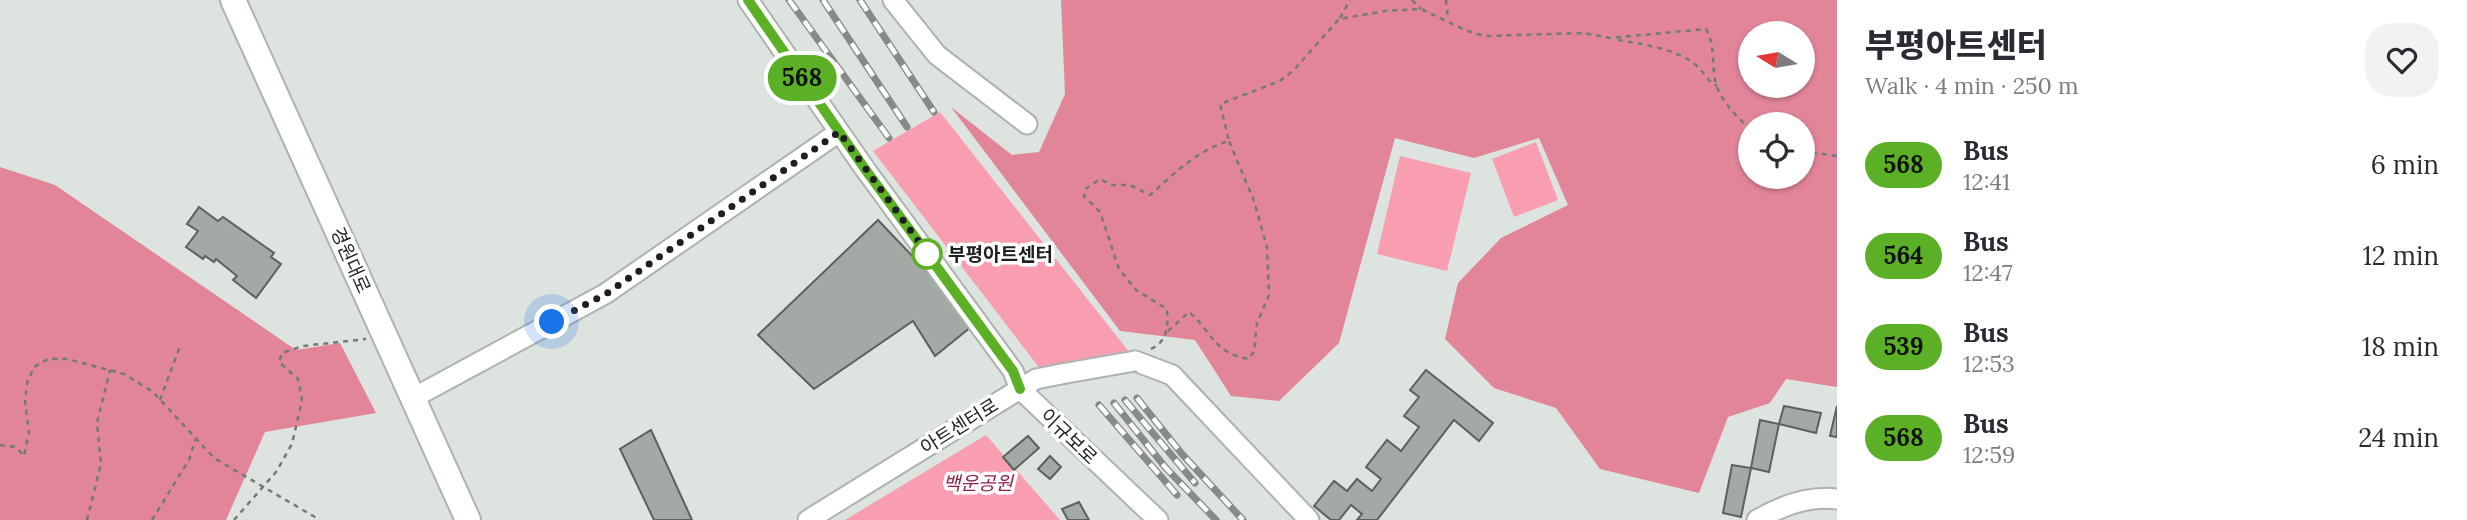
<!DOCTYPE html>
<html lang="en">
<head>
<meta charset="utf-8">
<style>
  body { margin:0; font-family:Lora,"Noto Sans KR",serif; background:#f2f2f3; color:#2b2b33; height:100vh; display:flex; flex-direction:column; font-size:26px; white-space:nowrap }
  * { box-sizing:border-box; margin:0 }
  p { font-size:23px; color:#7c7c81 }
  .icon { flex:none; width:38px; height:38px; fill:none; stroke:currentColor; stroke-width:2; stroke-linecap:round; stroke-linejoin:round }
  .map { position:relative; flex:1; overflow:hidden }
  .side { display:flex; flex-direction:column; background:#fff; width:630px }
  .side>* { flex:none }
  .badge { padding:0 14px; border-radius:23px; font-size:24px; line-height:46px }
  .needle { width:46px; rotate:281deg }
  .fabs { position:absolute; left:1738px; top:21px; display:grid; gap:14px }
  .fabs a { display:grid; place-items:center; width:77px; height:77px; border-radius:50%; background:#fff; box-shadow:0 2px 5px #0004; font-size:35px }
  .you { position:absolute; width:35px; height:35px; margin:-18px; border:5px solid #fff; border-radius:50%; background:#1a73e8; box-shadow:0 0 0 10px #1a73e833 }
  .map>.badge { position:absolute; translate:-50% -50%; box-shadow:0 0 0 4px #fff }
  .round { display:grid; place-items:center; flex:none; width:74px; height:74px; border-radius:28px; background:#f2f2f3 }
  .summary { display:flex; align-items:center; justify-content:space-between; height:119px; padding:0 28px }
  h1 { font-size:33px; font-weight:800; line-height:52px }
  ul { padding:0; list-style:none }
  li { display:flex; align-items:center; gap:21px; height:91px; padding:0 28px }
  li div { flex:1 }
  li b { display:block; font-size:26px }
  li em { font-style:normal }
  li .badge { min-width:77px; font-weight:700; text-align:center }
  main { display:flex; flex:1; min-height:0 }
  .map>svg:first-child { display:block }
  .green { fill:#f89eb0 }
  .forest { fill:#e28598; fill-rule:evenodd }
  .building { fill:#a3a9a5; stroke:#5b615d; stroke-width:2 }
  .lines { fill:none; stroke-linecap:round; stroke-linejoin:round }
  .minor-casing { stroke:#adb3af; stroke-width:23 }
  .major-casing { stroke:#adb3af; stroke-width:28 }
  .path { stroke:#767a77; stroke-width:2.5; stroke-dasharray:5 5; stroke-linecap:butt }
  .minor { stroke:#fff; stroke-width:19 }
  .major { stroke:#fff; stroke-width:24 }
  .rail-casing { stroke:#878b88; stroke-width:7 }
  .rail { stroke:#fff; stroke-width:4.5; stroke-dasharray:13; stroke-linecap:butt }
  .minor-bridge-casing { stroke:#adb3af; stroke-width:23; stroke-linecap:butt }
  .minor-bridge { stroke:#fff; stroke-width:19 }
  .line-casing { stroke:#fff; stroke-width:16 }
  .line { stroke:#5bb025; stroke-width:10 }
  .walk { stroke:#1e201f; stroke-width:7; stroke-dasharray:0 12.6 }
  .stop-dot { fill:#fff; stroke:#5bb025; stroke-width:3.5 }
  .labels { text-anchor:middle; dominant-baseline:central; stroke-width:7; stroke-linejoin:round; paint-order:stroke }
  .stop-label { font-size:19px; font-weight:bold; fill:#1e201f; stroke:#fff; text-anchor:start }
  .street-label { font-size:19px; fill:#1e201f; stroke:#fff }
  .park-label { font-size:19px; font-style:italic; fill:#8f2244; stroke:#fff }
</style>
</head>
<body>
<main>
<div class="map">
<svg width="1837" height="520" viewBox="0 0 1837 520">
  <rect width="100%" height="100%" fill="#dde3df"/>
  <g class="green">
    <path d="M940 112 1130 353 1041 370 873 151Z"/>
    <path d="M1536 142 1558 200 1514 217 1492 159Z"/>
    <path d="M1400 156 1471 173 1447 271 1377 254Z"/>
    <path d="M986 435 1060 520H845Z"/>
  </g>
  <g class="forest">
    <path d="M1061 0H1837V387L1786 379 1770 403 1728 417 1699 493 1600 469 1556 408 1494 388 1445 339 1458 283 1501 238 1568 205 1539 138 1474 158 1395 138 1339 343 1279 401 1231 396 1195 340 1120 331 951 107 1012 155 1039 152 1065 94ZM1750 33H1802V86H1750ZM1750 124H1802V177H1750Z"/>
    <path d="M0 167 55 185 296 350 340 343 376 413 265 432 226 520H0Z"/>
  </g>
  <g class="building">
    <path d="M199 207 218 221 223 217 274 253 271 257 281 264 256 298 233 280 237 276 216 259 214 262 205 256 203 259 186 247 198 231 187 224Z"/>
    <path d="M878 220 976 323 935 356 913 321 814 389 758 335Z"/>
    <path d="M1426 370 1493 423 1479 441 1454 420 1377 520H1357L1362 514 1351 505 1339 520H1331L1314 506 1334 481 1347 491 1357 479 1372 491 1381 479 1366 467 1387 440 1401 451 1419 427 1404 416 1419 397 1410 390Z"/>
    <path d="M1784 406 1821 413 1816 433 1779 424Z"/>
    <path d="M1837 406V437L1830 436Z"/>
    <path d="M1760 420 1779 424 1769 472 1751 468Z"/>
    <path d="M651 430 692 520H654L620 449Z"/>
    <path d="M1028 436 1039 448 1014 470 1003 457Z"/>
    <path d="M1050 456 1061 467 1050 479 1038 469Z"/>
    <path d="M1732 465 1751 468 1741 517 1723 513Z"/>
    <path d="M1079 502 1089 520H1068L1062 509Z"/>
  </g>
  <g class="lines">
    <defs>
      <g id="minor">
        <path d="M748 0 865 169 1013 371 1020 389 1158 520"/>
        <path d="M893 0 937 55 1027 124"/>
        <path d="M1135 361 1172 375 1309 520"/>
        <path d="M413 398 605 294 839 132"/>
        <path d="M808 520 1036 379 1061 374"/>
        <path d="M1757 520C1781 506 1808 495 1837 499"/>
      </g>
      <path id="major" d="M233 0 468 520"/>
    </defs>
    <use href="#minor" class="minor-casing"/>
    <use href="#major" class="major-casing"/>
    <g class="path">
      <path d="M1412 0 1421 9"/>
      <path d="M1446 0 1448 20"/>
      <path d="M1340 18 1350 0"/>
      <path d="M1618 40C1642 44 1678 49 1697 66 1705 73 1707 81 1717 86"/>
      <path d="M1802 151 1837 156"/>
      <path d="M1168 331 1189 312C1213 332 1212 352 1248 359L1254 352 1257 323 1269 295 1267 247 1254 201 1229 141"/>
      <path d="M1151 349C1168 341 1168 326 1167 309L1136 290 1119 269 1100 212 1084 196 1085 189 1100 179 1112 185H1130L1150 195C1175 173 1196 151 1229 141L1220 104 1280 81 1293 71 1339 19 1385 11 1421 9 1465 30 1484 36 1584 33 1610 38 1706 29C1716 47 1711 65 1716 84 1721 101 1737 117 1750 129"/>
      <path d="M160 400 180 346"/>
      <path d="M0 445 16 447 24 456 29 432 25 402 27 383 34 367 48 359H67L124 374 153 392 214 458 320 520"/>
      <path d="M87 520 101 464 97 423 110 370"/>
      <path d="M152 520 189 460 195 440"/>
      <path d="M234 520 276 472 292 444 302 400 298 379 279 362 282 353 303 346 366 339"/>
    </g>
    <use href="#minor" class="minor"/>
    <use href="#major" class="major"/>
    <defs>
      <g id="rail">
        <path d="M789 0 889 138"/>
        <path d="M823 0 907 127"/>
        <path d="M860 0 934 112"/>
        <path d="M1137 398 1182 454 1243 520"/>
        <path d="M1125 400 1195 483"/>
        <path d="M1114 403 1165 467 1216 520"/>
        <path d="M1099 405 1177 495"/>
      </g>
    </defs>
    <use href="#rail" class="rail-casing"/>
    <use href="#rail" class="rail"/>
    <defs>
      <path id="minor-bridge" d="M1061 374 1135 361"/>
    </defs>
    <use href="#minor-bridge" class="minor-bridge-casing"/>
    <use href="#minor-bridge" class="minor-bridge"/>
  </g>
  <g class="lines">
    <defs>
      <path id="line" d="M748 0 865 169 1013 371 1020 389"/>
    </defs>
    <use href="#line" class="line-casing"/>
    <use href="#line" class="line"/>
    <path class="walk" d="M552 322 606 294 839 132 935 264 927 254"/>
  </g>
  <circle class="stop-dot" cx="927" cy="254" r="14"/>
  <g class="labels">
    <g class="stop-label">
      <text x="948" y="254">부평아트센터</text>
    </g>
    <g class="street-label">
      <text transform="translate(351 260) rotate(66)">경원대로</text>
      <text transform="translate(959 426) rotate(-32)">아트센터로</text>
      <text transform="translate(1069 436) rotate(44)">이규보로</text>
    </g>
    <g class="park-label">
      <text x="978" y="483">백운공원</text>
    </g>
  </g>
</svg>
<div class="fabs">
<a><svg class="needle" viewBox="-14 -14 28 28"><path d="M0-13l5 13h-10z" fill="#e53935"/><path d="M0 13l5-13h-10z" fill="#7c7c81"/></svg></a>
<a><svg class="icon" aria-label="locate" viewBox="0 0 24 24"><circle cx="12" cy="12" r="6"/><path d="M12 2v4M12 18v4M2 12h4M18 12h4"/></svg></a>
</div>
<div class="you" style="left:552px;top:322px"></div>
<b class="badge" style="left:802px;top:78px;background:#5bb025;color:#111">568</b>
</div>
<section class="side">
<div class="summary"><div><h1>부평아트센터</h1><p>Walk · 4 min · 250 m</p></div><a class="round"><svg class="icon" aria-label="heart" viewBox="0 0 24 24"><path d="M12 20l-8-8c-3-5 5-10 8-4 3-6 11-1 8 4z"/></svg></a></div>
<ul>
<li><span class="badge" style="background:#5bb025;color:#111">568</span><div><b>Bus</b><p>12:41</p></div><em>6 min</em></li>
<li><span class="badge" style="background:#5bb025;color:#111">564</span><div><b>Bus</b><p>12:47</p></div><em>12 min</em></li>
<li><span class="badge" style="background:#5bb025;color:#111">539</span><div><b>Bus</b><p>12:53</p></div><em>18 min</em></li>
<li><span class="badge" style="background:#5bb025;color:#111">568</span><div><b>Bus</b><p>12:59</p></div><em>24 min</em></li>
</ul>
</section>
</main>
</body>
</html>
